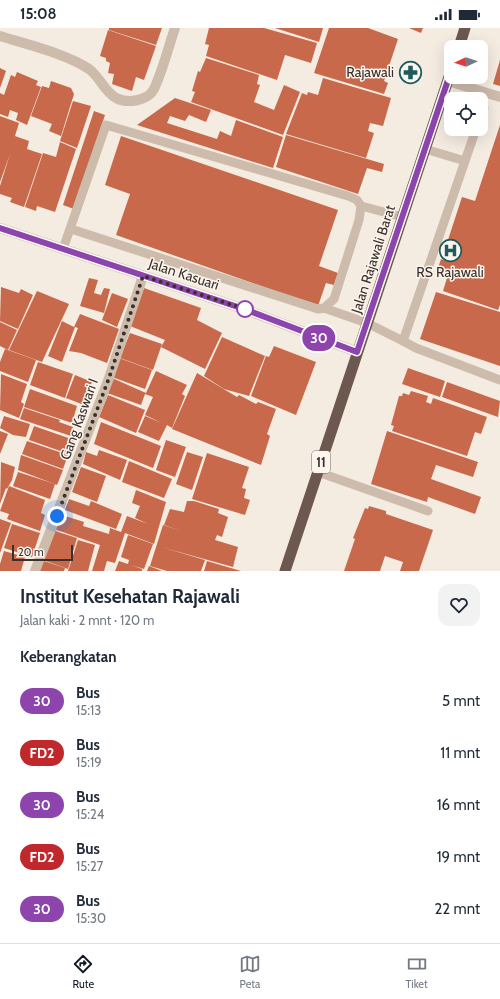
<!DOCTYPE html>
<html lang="id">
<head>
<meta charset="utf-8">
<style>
  body { margin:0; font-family:Cabin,sans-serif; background:#f2f2f3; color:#1f2937; height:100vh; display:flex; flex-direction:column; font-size:15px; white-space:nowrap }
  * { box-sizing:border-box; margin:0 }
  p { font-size:13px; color:#747a83 }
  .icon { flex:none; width:22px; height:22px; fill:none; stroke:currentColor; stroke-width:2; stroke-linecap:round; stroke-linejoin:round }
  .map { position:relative; height:543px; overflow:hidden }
  .sheet { display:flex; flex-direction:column; background:#fff; flex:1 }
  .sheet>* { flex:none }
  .badge { padding:0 8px; border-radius:13px; font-size:14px; line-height:26px }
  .needle { width:26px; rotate:267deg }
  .fabs { position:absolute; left:444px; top:12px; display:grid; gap:8px }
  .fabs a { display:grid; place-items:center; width:44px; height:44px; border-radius:8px; background:#fff; box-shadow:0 4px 16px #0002; font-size:20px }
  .scale { position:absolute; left:12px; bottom:10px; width:61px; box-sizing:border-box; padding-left:4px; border:2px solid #3b302b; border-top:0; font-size:11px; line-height:14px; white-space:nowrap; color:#3b302b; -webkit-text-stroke:3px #fbf5ee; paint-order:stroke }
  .you { position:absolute; width:20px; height:20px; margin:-10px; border:3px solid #fff; border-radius:50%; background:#1a73e8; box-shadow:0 0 0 6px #1a73e833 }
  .map>.badge { position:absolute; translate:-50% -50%; box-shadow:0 0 0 2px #fff }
  h2 { padding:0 20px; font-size:15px; line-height:36px }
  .round { display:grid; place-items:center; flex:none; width:42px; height:42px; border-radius:12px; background:#f2f2f3 }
  .summary { display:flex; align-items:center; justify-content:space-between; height:68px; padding:0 20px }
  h1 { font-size:19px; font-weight:700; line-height:30px }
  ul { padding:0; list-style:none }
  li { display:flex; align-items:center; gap:12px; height:52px; padding:0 20px }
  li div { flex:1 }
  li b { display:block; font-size:15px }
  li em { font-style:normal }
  li .badge { min-width:44px; font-weight:700; text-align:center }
  .status { display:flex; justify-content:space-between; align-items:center; height:28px; padding:0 20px; background:#fff; direction:ltr }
  .status svg { height:11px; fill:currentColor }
  .dock { display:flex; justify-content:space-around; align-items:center; height:56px; border-top:1px solid #e0e1e3; background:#fff; font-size:11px; color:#747a83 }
  .dock a { display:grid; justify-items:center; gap:2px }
  .dock .active { color:#111827 }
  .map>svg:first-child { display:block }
  .building { fill:#c8694b }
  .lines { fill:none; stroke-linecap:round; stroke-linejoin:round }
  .service { stroke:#cdbbac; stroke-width:9 }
  .minor { stroke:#cdbbac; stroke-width:10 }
  .trunk { stroke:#6c584f; stroke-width:11 }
  .line-casing { stroke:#fff; stroke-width:9 }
  .line { stroke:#8e44ad; stroke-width:6 }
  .walk { stroke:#3b302b; stroke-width:4; stroke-dasharray:0 7.2 }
  .stop-dot { fill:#fff; stroke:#8e44ad; stroke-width:2 }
  .labels { text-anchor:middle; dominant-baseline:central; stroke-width:3; stroke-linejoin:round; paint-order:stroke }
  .shield { fill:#fbf5ee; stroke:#756b66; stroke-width:1 }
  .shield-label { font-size:13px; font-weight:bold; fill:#3b302b }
  .poi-label { font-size:14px; fill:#3b302b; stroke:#fbf5ee; text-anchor:end }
  .street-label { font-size:14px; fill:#3b302b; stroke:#fbf5ee }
</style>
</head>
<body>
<div class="status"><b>15:08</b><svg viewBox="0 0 49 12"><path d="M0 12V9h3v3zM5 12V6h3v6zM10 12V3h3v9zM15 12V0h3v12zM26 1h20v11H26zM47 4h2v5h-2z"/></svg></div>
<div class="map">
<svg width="500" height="543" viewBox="0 0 500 543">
  <rect width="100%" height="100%" fill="#f4ebe1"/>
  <g class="building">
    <path d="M109 0H162L156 17 109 2Z"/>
    <path d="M209 0H264L317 15 311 35 285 27 277 52 206 28 209 17 205 16Z"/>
    <path d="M275 0H323L319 14Z"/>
    <path d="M329 0H368L398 11 384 53 388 55 384 66 314 45Z"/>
    <path d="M409 0H423L421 5Z"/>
    <path d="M108 2 156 18 144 52 136 49 132 63 112 56 114 46 108 45 110 35 106 33V30L100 28Z"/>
    <path d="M206 30 259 47 257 56 260 57 254 74 274 82 284 57 300 64 283 107 191 74 195 64 192 63 198 43 200 44Z"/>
    <path d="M500 32V58L493 56Z"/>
    <path d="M0 40 6 43 0 60Z"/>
    <path d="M17 44 38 53 36 57 41 59 27 97 16 92 18 85 10 82 8 89 0 86V65L4 67 11 47 15 49Z"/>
    <path d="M323 50 391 70 383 98 370 95 368 103 374 105 366 130 286 106 302 65 307 67 308 64 318 67Z"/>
    <path d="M51 53 71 60 74 66 61 108 49 103 52 96 31 88 42 58 49 60Z"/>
    <path d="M175 70 211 82 206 94 189 87 185 93 170 88 167 95 217 111 220 103 231 108 236 92 283 109 273 140 137 97Z"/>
    <path d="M73 73 91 78 77 120 60 113Z"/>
    <path d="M94 83 105 87 74 181 63 177Z"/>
    <path d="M0 88 19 95 15 108 29 113 27 121 42 126 24 179 10 174 12 170 0 166V158L10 126 0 154Z"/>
    <path d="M500 97V277L498 282 443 263 447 250 436 246 441 231 449 234 454 221 446 218 462 169 475 173Z"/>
    <path d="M286 107 384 136 382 144 367 140 358 166 276 139Z"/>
    <path d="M121 108 338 182 319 238 338 245 334 257 326 255 318 278 116 207 130 166 105 157Z"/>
    <path d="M60 114 76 121 55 184 37 178 36 183 25 179 43 125 56 129Z"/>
    <path d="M89 250 98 252 94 265 101 267 104 260 110 261 104 285 80 278Z"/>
    <path d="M1 259 19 265 21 261 33 267 18 301 0 293Z"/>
    <path d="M144 260 201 280 197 292 222 305 205 341 161 319 165 312 130 298Z"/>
    <path d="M37 263 69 276 42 334 9 322Z"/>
    <path d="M436 264 500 284V338L420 311Z"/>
    <path d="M112 265 128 271 117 299 102 292Z"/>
    <path d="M80 286 119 301 107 335 81 325 69 323 78 300 75 299 62 334 48 328 62 293 74 299Z"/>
    <path d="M0 294 17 302 8 322 0 318Z"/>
    <path d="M130 305 162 316 153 342 120 330Z"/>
    <path d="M222 309 265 328 249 368 224 361 204 348Z"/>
    <path d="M274 318 316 334 296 387 251 368 266 328 269 329Z"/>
    <path d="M5 321 36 332 28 354 0 343V334Z"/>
    <path d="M119 330 152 342 145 361 112 349Z"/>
    <path d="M38 334 73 346 65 370 30 357Z"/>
    <path d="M408 340 445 353 440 369 402 356Z"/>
    <path d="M156 343 187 357 182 366 185 368 172 400 167 397 159 413 138 404 145 388 162 395 145 387 153 369 145 366 141 377 107 365 112 350 146 365Z"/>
    <path d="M197 345 237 369 239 367 256 376 258 374 276 381 267 406 270 408 261 437 172 401Z"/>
    <path d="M1 346 27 356 21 374 24 376 19 390 0 382Z"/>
    <path d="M75 347 92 354 84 377 66 370Z"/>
    <path d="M447 354 500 373 498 389 442 369Z"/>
    <path d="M30 361 77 378 72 395 24 379Z"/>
    <path d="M411 363 428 368 426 374 431 376 433 370 487 389 481 406 475 404 467 428 392 403 394 398 391 397 399 368H402L403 365 409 367Z"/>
    <path d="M108 367 145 382 136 405 99 389Z"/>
    <path d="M24 380 60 392 59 394 73 399 71 408 20 391Z"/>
    <path d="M4 388 30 396 26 409 13 407 0 400Z"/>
    <path d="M101 394 161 418 153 440 94 416Z"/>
    <path d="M34 398 74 412 69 426 29 412Z"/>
    <path d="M0 403 8 406 0 426Z"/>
    <path d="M387 403 478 434 473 449 436 437 431 451 481 469 475 486 428 469 427 474 371 456Z"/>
    <path d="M166 412 186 419 175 449 156 442Z"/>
    <path d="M27 413 68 427 63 441 22 426Z"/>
    <path d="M99 422 127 432 120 452 83 436 86 424 97 428Z"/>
    <path d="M187 424 203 429 192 462 176 456Z"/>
    <path d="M207 425 249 439 242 460 246 461 244 470 250 472 245 487 192 471Z"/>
    <path d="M21 427 63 442 57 457 18 442Z"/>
    <path d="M129 433 172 451 164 470 122 454Z"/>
    <path d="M1 434 15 439 12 452 7 461 6 460 0 476Z"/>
    <path d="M81 439 106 448 97 474 72 464Z"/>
    <path d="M18 444 55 456 50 471 13 458Z"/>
    <path d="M9 458 45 472 41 485 45 487 40 503 7 491 9 486 0 483Z"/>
    <path d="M136 462 166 474 154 516 125 505 115 535 107 533 104 543H92L100 517 54 501 59 486 84 494 83 498 109 506 110 500 121 504 127 488 148 496 135 490 140 478 132 475Z"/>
    <path d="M69 471 89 478 91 473 122 486 116 501 65 482Z"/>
    <path d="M187 473H194L219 481 218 485 228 489 222 509 217 507 215 512 238 519 233 539 161 519 205 532 201 543H167L150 538 163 497 181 503 164 497 170 481 184 484Z"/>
    <path d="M369 478 386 483V486L433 502 419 543H400L403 534 385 528 380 543H344L355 511 353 510 365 480 368 481Z"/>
    <path d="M0 491 11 495 0 525Z"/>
    <path d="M12 496 40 505 32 529 4 520Z"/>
    <path d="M52 502 77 510 68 541 43 532Z"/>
    <path d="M128 507 153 516 144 541 131 537 142 541V543H115L119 533 128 536 129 532 121 529Z"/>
    <path d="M78 512 95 517 88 543H68Z"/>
    <path d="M4 523 25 529 21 543H0V536Z"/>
    <path d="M41 532 65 540 64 543H37Z"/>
    <path d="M207 533 241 543H204Z"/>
    <path d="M149 538 162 543H147Z"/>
  </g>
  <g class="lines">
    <g class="service">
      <path d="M443 68 455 71"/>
      <path d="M481 79 484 80 481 87"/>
      <path d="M476 101 403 313 416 320 500 352"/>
      <path d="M425 121 465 133"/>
      <path d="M361 178 403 189"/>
      <path d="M63 221 106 97 348 168 357 172 361 178 359 192 334 271 324 280 318 281 71 201"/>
      <path d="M324 280 367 295 403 313"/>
      <path d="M318 444 428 483"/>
    </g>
    <g class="minor">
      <path d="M0 8C26 16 67 26 89 41 100 49 104 63 116 70 127 76 148 73 154 61 163 42 168 20 175 0"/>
      <path d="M448 53 500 69"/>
      <path d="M0 200 244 281 357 324"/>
      <path d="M35 543 109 350 143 248"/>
    </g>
    <g class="trunk">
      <path d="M459 19 465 0"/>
      <path d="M285 543 451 43"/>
    </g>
  </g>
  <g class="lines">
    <defs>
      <path id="line" d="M0 200 244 281 357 324 451 43"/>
    </defs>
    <use href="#line" class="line-casing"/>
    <use href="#line" class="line"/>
    <path class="walk" d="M57 488 109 350 143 248 245 281"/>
  </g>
  <defs>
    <symbol id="pharmacy-ring" viewBox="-11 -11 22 22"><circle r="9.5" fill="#fbf5ee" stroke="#1f5a5e" stroke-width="1.5"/><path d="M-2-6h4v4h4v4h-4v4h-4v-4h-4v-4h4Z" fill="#1f5a5e"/></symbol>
    <symbol id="hospital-ring" viewBox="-11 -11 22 22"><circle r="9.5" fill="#fbf5ee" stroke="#1f5a5e" stroke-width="1.5"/><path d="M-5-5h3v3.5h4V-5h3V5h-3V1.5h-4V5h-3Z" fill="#1f5a5e"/></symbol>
  </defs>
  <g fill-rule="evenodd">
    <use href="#pharmacy-ring" x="398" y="32" width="25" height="25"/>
    <use href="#hospital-ring" x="438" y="210" width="25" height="25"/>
  </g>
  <circle class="stop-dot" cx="245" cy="281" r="8"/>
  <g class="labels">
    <rect class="shield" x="312" y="423" width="18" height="22" rx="3"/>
    <g class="shield-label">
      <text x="321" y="434">11</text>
    </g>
    <g class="poi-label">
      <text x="394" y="44">Rajawali</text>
      <text x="450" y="244" text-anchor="middle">RS Rajawali</text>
    </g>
    <g class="street-label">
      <text transform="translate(373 231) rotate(-72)">Jalan Rajawali Barat</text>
      <text transform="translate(184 246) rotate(18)">Jalan Kasuari</text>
      <text transform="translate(79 391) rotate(-70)">Gang Kaswari I</text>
    </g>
  </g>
</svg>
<div class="fabs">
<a><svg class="needle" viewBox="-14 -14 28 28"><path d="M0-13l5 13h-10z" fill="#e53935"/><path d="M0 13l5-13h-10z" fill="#747a83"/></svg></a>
<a><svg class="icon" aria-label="locate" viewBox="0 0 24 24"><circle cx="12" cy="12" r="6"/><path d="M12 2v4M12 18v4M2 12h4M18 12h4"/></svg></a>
</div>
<div class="scale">20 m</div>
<div class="you" style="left:57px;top:488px"></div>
<b class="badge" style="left:319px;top:310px;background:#8e44ad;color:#fff">30</b>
</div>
<section class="sheet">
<div class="summary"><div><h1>Institut Kesehatan Rajawali</h1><p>Jalan kaki · 2 mnt · 120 m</p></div><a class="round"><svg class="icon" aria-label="heart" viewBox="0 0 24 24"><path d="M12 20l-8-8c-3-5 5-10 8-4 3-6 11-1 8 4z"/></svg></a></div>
<h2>Keberangkatan</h2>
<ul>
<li><span class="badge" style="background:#8e44ad;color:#fff">30</span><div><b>Bus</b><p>15:13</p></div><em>5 mnt</em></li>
<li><span class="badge" style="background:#c0282c;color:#fff">FD2</span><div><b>Bus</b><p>15:19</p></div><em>11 mnt</em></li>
<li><span class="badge" style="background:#8e44ad;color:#fff">30</span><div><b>Bus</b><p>15:24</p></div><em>16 mnt</em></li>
<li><span class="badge" style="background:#c0282c;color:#fff">FD2</span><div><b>Bus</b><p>15:27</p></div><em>19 mnt</em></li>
<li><span class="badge" style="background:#8e44ad;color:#fff">30</span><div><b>Bus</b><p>15:30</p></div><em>22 mnt</em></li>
</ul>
</section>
<nav class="dock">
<a class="active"><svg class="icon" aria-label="directions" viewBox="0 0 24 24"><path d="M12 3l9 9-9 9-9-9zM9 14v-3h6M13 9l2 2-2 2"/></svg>Rute</a>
<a><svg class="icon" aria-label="map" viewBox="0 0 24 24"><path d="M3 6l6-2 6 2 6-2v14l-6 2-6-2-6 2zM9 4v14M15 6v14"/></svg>Peta</a>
<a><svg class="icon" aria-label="tickets" viewBox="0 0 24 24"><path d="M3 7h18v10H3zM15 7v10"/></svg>Tiket</a>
</nav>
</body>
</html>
